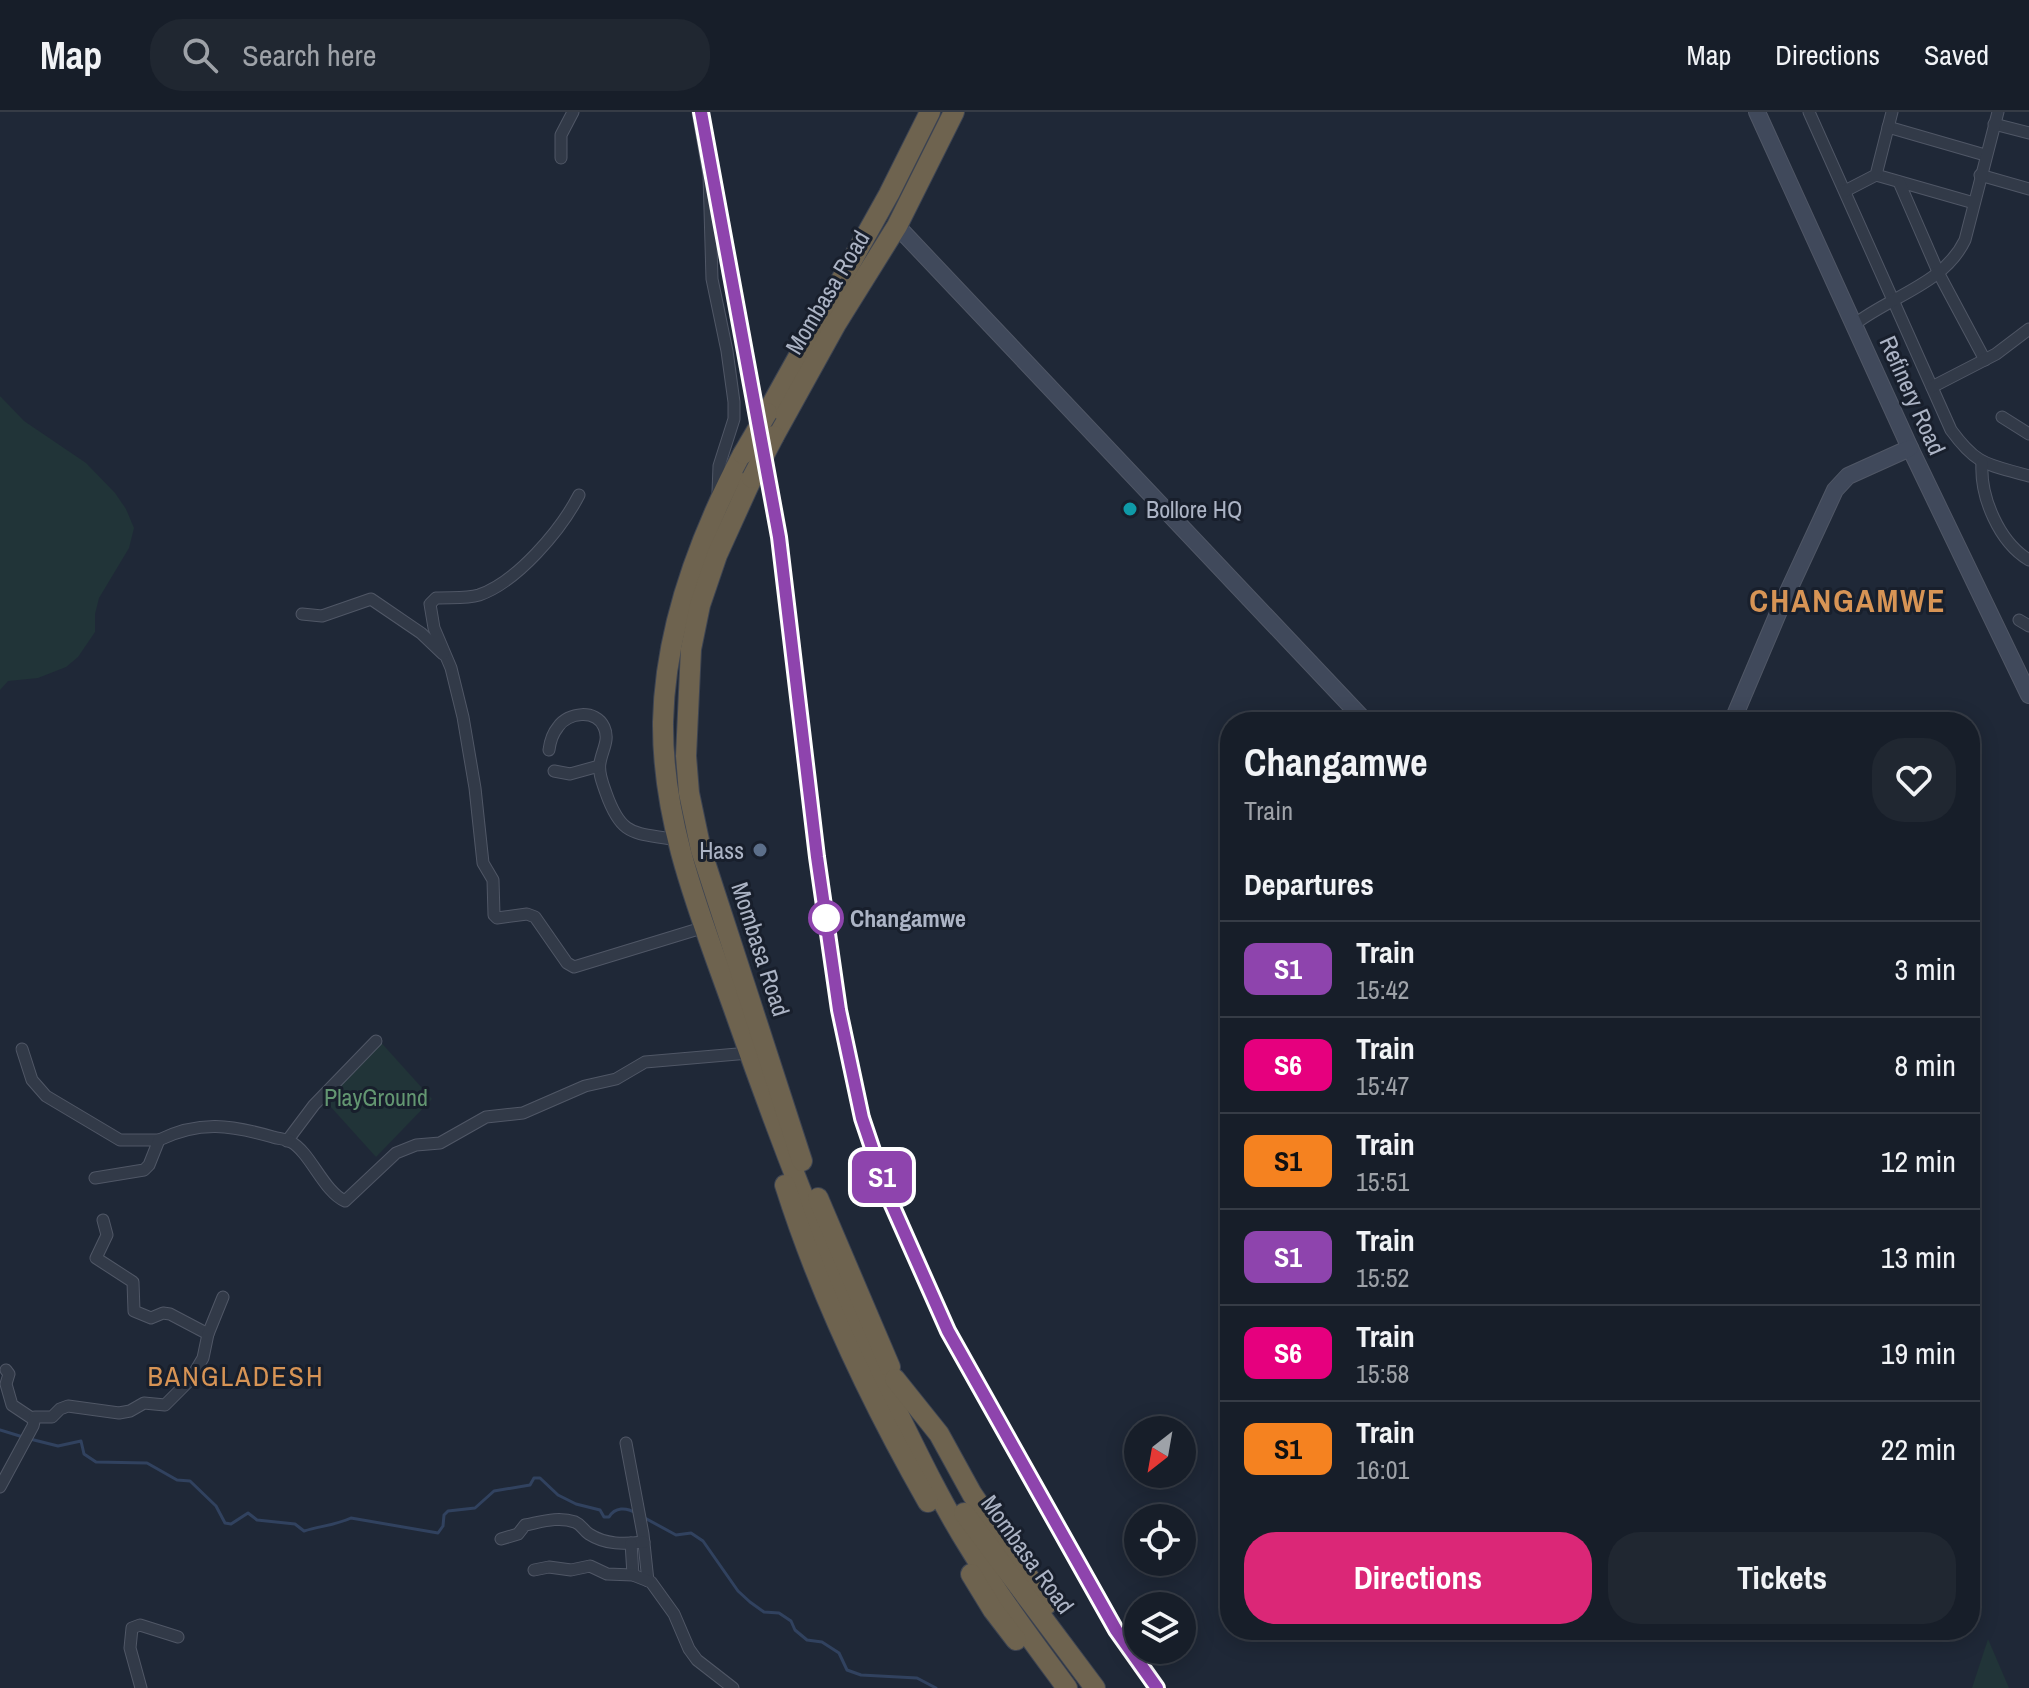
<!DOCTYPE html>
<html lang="en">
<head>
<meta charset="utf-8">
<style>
  body { margin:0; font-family:"Archivo Narrow",sans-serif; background:#202731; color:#f1f3f6; height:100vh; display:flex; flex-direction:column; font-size:30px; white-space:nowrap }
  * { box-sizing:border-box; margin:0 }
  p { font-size:26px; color:#9ea2a8 }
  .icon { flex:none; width:44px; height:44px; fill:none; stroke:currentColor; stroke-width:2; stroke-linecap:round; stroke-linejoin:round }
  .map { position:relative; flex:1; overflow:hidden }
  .drawer { position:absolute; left:1220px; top:600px; width:760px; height:928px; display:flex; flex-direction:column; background:#171e29; border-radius:32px; box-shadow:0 4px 20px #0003,0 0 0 2px #363c46 }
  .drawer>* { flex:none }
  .badge { padding:0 16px; border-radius:12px; font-size:28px; line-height:52px }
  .needle { width:52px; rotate:211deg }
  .fabs { position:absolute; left:1124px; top:1304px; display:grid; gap:16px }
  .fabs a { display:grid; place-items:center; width:72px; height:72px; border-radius:50%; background:#171e29; box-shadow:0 4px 20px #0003,0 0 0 2px #363c46; font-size:40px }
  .map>.badge { position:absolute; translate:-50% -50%; box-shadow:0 0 0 4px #fff }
  h2 { padding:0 24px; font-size:30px; line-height:72px }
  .round { display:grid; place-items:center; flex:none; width:84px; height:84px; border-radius:32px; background:#202731 }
  .head { display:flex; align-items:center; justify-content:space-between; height:136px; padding:0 24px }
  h1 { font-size:38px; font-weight:700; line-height:60px }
  .primary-button { display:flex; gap:16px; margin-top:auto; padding:16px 24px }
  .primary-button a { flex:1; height:92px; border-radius:32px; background:#db2777; color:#fff; font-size:32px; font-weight:700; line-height:92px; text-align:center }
  .primary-button a+a { background:#202731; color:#f1f3f6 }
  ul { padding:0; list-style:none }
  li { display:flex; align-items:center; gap:24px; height:96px; padding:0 24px; border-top:2px solid #363c46 }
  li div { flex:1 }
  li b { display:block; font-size:30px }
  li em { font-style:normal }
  li .badge { min-width:88px; font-weight:700; text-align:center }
  header { display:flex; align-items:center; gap:48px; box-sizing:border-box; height:112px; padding:0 40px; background:#171e29; border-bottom:2px solid #363c46 }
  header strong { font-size:38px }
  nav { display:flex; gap:44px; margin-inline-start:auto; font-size:28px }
  .search { width:560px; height:72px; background:#202731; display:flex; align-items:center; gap:20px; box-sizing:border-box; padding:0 28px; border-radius:32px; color:#9ea2a8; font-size:30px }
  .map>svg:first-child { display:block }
  .green { fill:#213438 }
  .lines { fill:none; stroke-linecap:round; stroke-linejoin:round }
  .stream { stroke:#31425f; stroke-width:3 }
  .street-casing { stroke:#505766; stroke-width:13 }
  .secondary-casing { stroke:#505766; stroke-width:18 }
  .highway-casing { stroke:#3d4452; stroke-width:22 }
  .street { stroke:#323a48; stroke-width:11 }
  .secondary { stroke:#40495b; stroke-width:16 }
  .highway { stroke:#6e634f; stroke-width:20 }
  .rail-casing { stroke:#545e6f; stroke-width:6 }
  .rail { stroke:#181f2c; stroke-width:3; stroke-dasharray:9; stroke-linecap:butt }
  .highway-bridge-casing { stroke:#3d4452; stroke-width:22; stroke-linecap:butt }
  .highway-bridge { stroke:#6e634f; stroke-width:20 }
  .line-casing { stroke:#fff; stroke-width:18 }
  .line { stroke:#8e44ad; stroke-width:12 }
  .culture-dot { fill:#0f9aa8; stroke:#181f2c; stroke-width:3 }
  .service-dot { fill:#5c6f8a; stroke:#181f2c; stroke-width:3 }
  .stop-dot { fill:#fff; stroke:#8e44ad; stroke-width:4 }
  .labels { text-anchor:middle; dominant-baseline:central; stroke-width:6; stroke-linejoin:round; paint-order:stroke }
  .street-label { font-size:24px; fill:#acb4c5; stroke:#181f2c }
  .poi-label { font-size:24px; fill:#acb4c5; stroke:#181f2c; text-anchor:start }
  .stop-label { font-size:24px; font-weight:bold; fill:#acb4c5; stroke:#181f2c; text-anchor:start }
  .park-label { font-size:24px; fill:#639671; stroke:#181f2c }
  .quarter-label { font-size:28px; letter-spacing:2px; fill:#d79455; stroke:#181f2c }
  .district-label { font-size:32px; font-weight:bold; letter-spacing:2px; fill:#d79455; stroke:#181f2c }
</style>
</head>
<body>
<header>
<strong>Map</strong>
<div class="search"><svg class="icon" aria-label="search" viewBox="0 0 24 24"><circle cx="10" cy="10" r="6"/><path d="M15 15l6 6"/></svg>Search here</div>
<nav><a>Map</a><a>Directions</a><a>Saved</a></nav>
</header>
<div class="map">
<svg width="2029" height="1576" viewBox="0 0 2029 1576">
  <rect width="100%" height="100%" fill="#1f2837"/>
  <g class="green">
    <path d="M0 284 24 309 86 351 115 381 126 397 134 416 129 436 99 486 95 502V520L78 545 66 555 38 566 8 569 0 578Z"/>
    <path d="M377 926 432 987 376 1045 321 984Z"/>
    <path d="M1988 1527 2009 1576H1972Z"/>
  </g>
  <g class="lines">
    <g class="stream">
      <path d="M0 1318 23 1325"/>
      <path d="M30 1327 58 1334 81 1329 84 1342 96 1350 147 1351 177 1368 190 1369 216 1394 225 1411 231 1412 248 1401 257 1408 295 1412 304 1419C320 1414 336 1413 351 1406L438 1421 443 1414 444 1403 448 1399 475 1396 494 1379 530 1373 534 1366H540L558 1383 576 1392 600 1398 604 1405H609C615 1395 626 1395 636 1401"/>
      <path d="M643 1405 676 1423 691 1421 703 1429 738 1479 750 1490 764 1500 779 1501 791 1509 795 1518 807 1528 822 1530 839 1541 847 1558 861 1563 917 1566 936 1576"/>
    </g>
    <defs>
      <g id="street">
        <path d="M698 0 709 63 712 167 727 239 734 290V307L719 354 718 380"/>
        <path d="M1809 0 1951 318C1978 355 1988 352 2029 364"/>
        <path d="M1994 12 2029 21"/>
        <path d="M1888 15 1985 43"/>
        <path d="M561 46V23L573 0"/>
        <path d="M1876 63 1974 91"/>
        <path d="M1980 63 2029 77"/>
        <path d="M1899 70 1939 162 1985 248"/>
        <path d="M1845 79 1876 63 1892 0"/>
        <path d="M1855 212C1891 184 1944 172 1965 128L1998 0"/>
        <path d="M1932 275 1996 242 2029 217"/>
        <path d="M2002 305 2029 322"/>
        <path d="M1982 351C1980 385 1999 430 2029 448"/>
        <path d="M579 383C561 418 517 470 479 483 466 487 450 485 436 486L430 492 434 516 451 556 463 605 475 676 483 751 493 768 494 803 497 806 527 802 535 805 567 851 574 855 705 815"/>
        <path d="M302 502 322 504 371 487 421 521 443 542"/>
        <path d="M2019 508 2029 514"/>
        <path d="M549 638C550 630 553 621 558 615 568 600 596 597 604 615 610 628 602 638 600 651 598 661 603 672 606 681 622 726 634 720 676 728"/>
        <path d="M554 659 570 662 599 654"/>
        <path d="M22 937 32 968 46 984 120 1028H159"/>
        <path d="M287 1029 314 993 376 929"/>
        <path d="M95 1066 144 1058 149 1053 159 1028C200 1008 231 1013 273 1025 279 1027 287 1027 291 1030 310 1040 324 1080 345 1089L396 1041 416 1033 440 1031 486 1005 523 1001 585 974 616 967 645 950 749 941"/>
        <path d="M103 1108 107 1123 96 1146 133 1170 134 1199 151 1206 163 1201 170 1202 208 1222"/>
        <path d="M6 1258 9 1262 6 1272 12 1293 33 1307"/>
        <path d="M626 1331 643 1422 648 1469"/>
        <path d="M0 1375 33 1314 35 1305H52L60 1297 68 1294 119 1301 130 1299 144 1291 165 1293 190 1268 203 1246 208 1222 223 1185"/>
        <path d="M501 1427 518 1422 525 1413C541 1410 558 1404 575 1410 582 1413 583 1418 589 1422 606 1433 624 1432 644 1430"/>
        <path d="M631 1431 633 1463"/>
        <path d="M534 1458 549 1455 571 1458 590 1454 607 1462 633 1463 651 1470 674 1502 689 1537 697 1548 733 1576"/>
        <path d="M141 1576 130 1536 132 1516 140 1513 178 1525"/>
      </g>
      <g id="secondary">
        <path d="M1757 0 1910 336 2029 583"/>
        <path d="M897 114 1366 610"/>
        <path d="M1732 610 1779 499 1835 378 1848 364 1910 336"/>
      </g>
      <g id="highway">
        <path d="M767 301 889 82 930 0"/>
        <path d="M774 324 836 212 897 114 954 0"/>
        <path d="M743 342C699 425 665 516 663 610 662 714 702 807 736 903 781 1032 830 1159 889 1283 915 1336 940 1389 971 1438 1000 1486 1034 1531 1067 1576"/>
        <path d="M752 366 717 443 700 493 691 537 686 644 689 681 701 738 802 1049"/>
        <path d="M785 1073C820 1183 871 1290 928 1390"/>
        <path d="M818 1086 890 1255"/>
        <path d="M895 1267 939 1322 972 1382 1047 1492"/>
        <path d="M964 1401 1095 1576"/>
        <path d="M971 1462 993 1498 1016 1528"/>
      </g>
    </defs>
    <use href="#street" class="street-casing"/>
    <use href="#secondary" class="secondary-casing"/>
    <use href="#highway" class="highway-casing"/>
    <use href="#street" class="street"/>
    <use href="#secondary" class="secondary"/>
    <use href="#highway" class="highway"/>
    <defs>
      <path id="rail" d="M701 0 779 425 817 745 839 898 862 1006 889 1086 948 1219 1116 1518 1157 1576"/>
    </defs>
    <use href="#rail" class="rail-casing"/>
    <use href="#rail" class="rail"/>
    <defs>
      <g id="highway-bridge">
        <path d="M743 342 767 301"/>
        <path d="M752 366 774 324"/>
      </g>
    </defs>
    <use href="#highway-bridge" class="highway-bridge-casing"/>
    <use href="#highway-bridge" class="highway-bridge"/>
  </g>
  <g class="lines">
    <defs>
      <path id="line" d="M701 0 779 425 817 745 839 898 862 1006 889 1086 948 1219 1116 1518 1157 1576"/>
    </defs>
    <use href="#line" class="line-casing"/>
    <use href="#line" class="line"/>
  </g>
  <circle class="culture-dot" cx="1130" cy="397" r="8"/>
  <circle class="service-dot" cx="760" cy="738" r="8"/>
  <circle class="stop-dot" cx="826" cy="806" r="16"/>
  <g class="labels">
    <g class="street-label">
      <text transform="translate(827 180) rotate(-59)">Mombasa Road</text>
      <text transform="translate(1913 283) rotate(66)">Refinery Road</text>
      <text transform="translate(761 837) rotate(72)">Mombasa Road</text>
      <text transform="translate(1028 1442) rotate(54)">Mombasa Road</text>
    </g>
    <g class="poi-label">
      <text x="1146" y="397">Bollore HQ</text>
      <text x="744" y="738" text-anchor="end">Hass</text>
    </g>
    <g class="stop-label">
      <text x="850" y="806">Changamwe</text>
    </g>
    <g class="park-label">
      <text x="376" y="985">PlayGround</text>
    </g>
    <g class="quarter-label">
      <text x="236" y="1264">BANGLADESH</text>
    </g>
    <g class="district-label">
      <text x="1848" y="488">CHANGAMWE</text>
    </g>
  </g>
</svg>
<div class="fabs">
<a><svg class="needle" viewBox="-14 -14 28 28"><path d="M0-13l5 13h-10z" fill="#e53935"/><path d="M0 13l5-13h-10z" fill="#9ea2a8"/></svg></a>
<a><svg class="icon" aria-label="locate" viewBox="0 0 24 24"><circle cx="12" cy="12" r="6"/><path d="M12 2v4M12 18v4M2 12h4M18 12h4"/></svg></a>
<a><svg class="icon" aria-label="layers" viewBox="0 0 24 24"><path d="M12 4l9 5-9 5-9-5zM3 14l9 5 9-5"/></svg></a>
</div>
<b class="badge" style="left:882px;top:1065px;background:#8e44ad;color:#fff">S1</b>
<section class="drawer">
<div class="head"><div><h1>Changamwe</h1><p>Train</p></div><a class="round"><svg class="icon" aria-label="heart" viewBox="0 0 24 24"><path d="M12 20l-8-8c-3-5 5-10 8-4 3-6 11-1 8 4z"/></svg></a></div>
<h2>Departures</h2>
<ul>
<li><span class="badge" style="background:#8e44ad;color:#fff">S1</span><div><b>Train</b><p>15:42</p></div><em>3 min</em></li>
<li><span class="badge" style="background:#e6007e;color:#fff">S6</span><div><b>Train</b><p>15:47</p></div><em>8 min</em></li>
<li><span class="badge" style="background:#f58220;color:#111">S1</span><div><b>Train</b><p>15:51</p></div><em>12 min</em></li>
<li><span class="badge" style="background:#8e44ad;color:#fff">S1</span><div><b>Train</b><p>15:52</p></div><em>13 min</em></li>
<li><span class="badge" style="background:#e6007e;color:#fff">S6</span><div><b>Train</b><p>15:58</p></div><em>19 min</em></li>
<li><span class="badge" style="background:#f58220;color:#111">S1</span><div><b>Train</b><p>16:01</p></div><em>22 min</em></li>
</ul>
<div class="primary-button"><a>Directions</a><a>Tickets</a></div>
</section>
</div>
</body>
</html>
